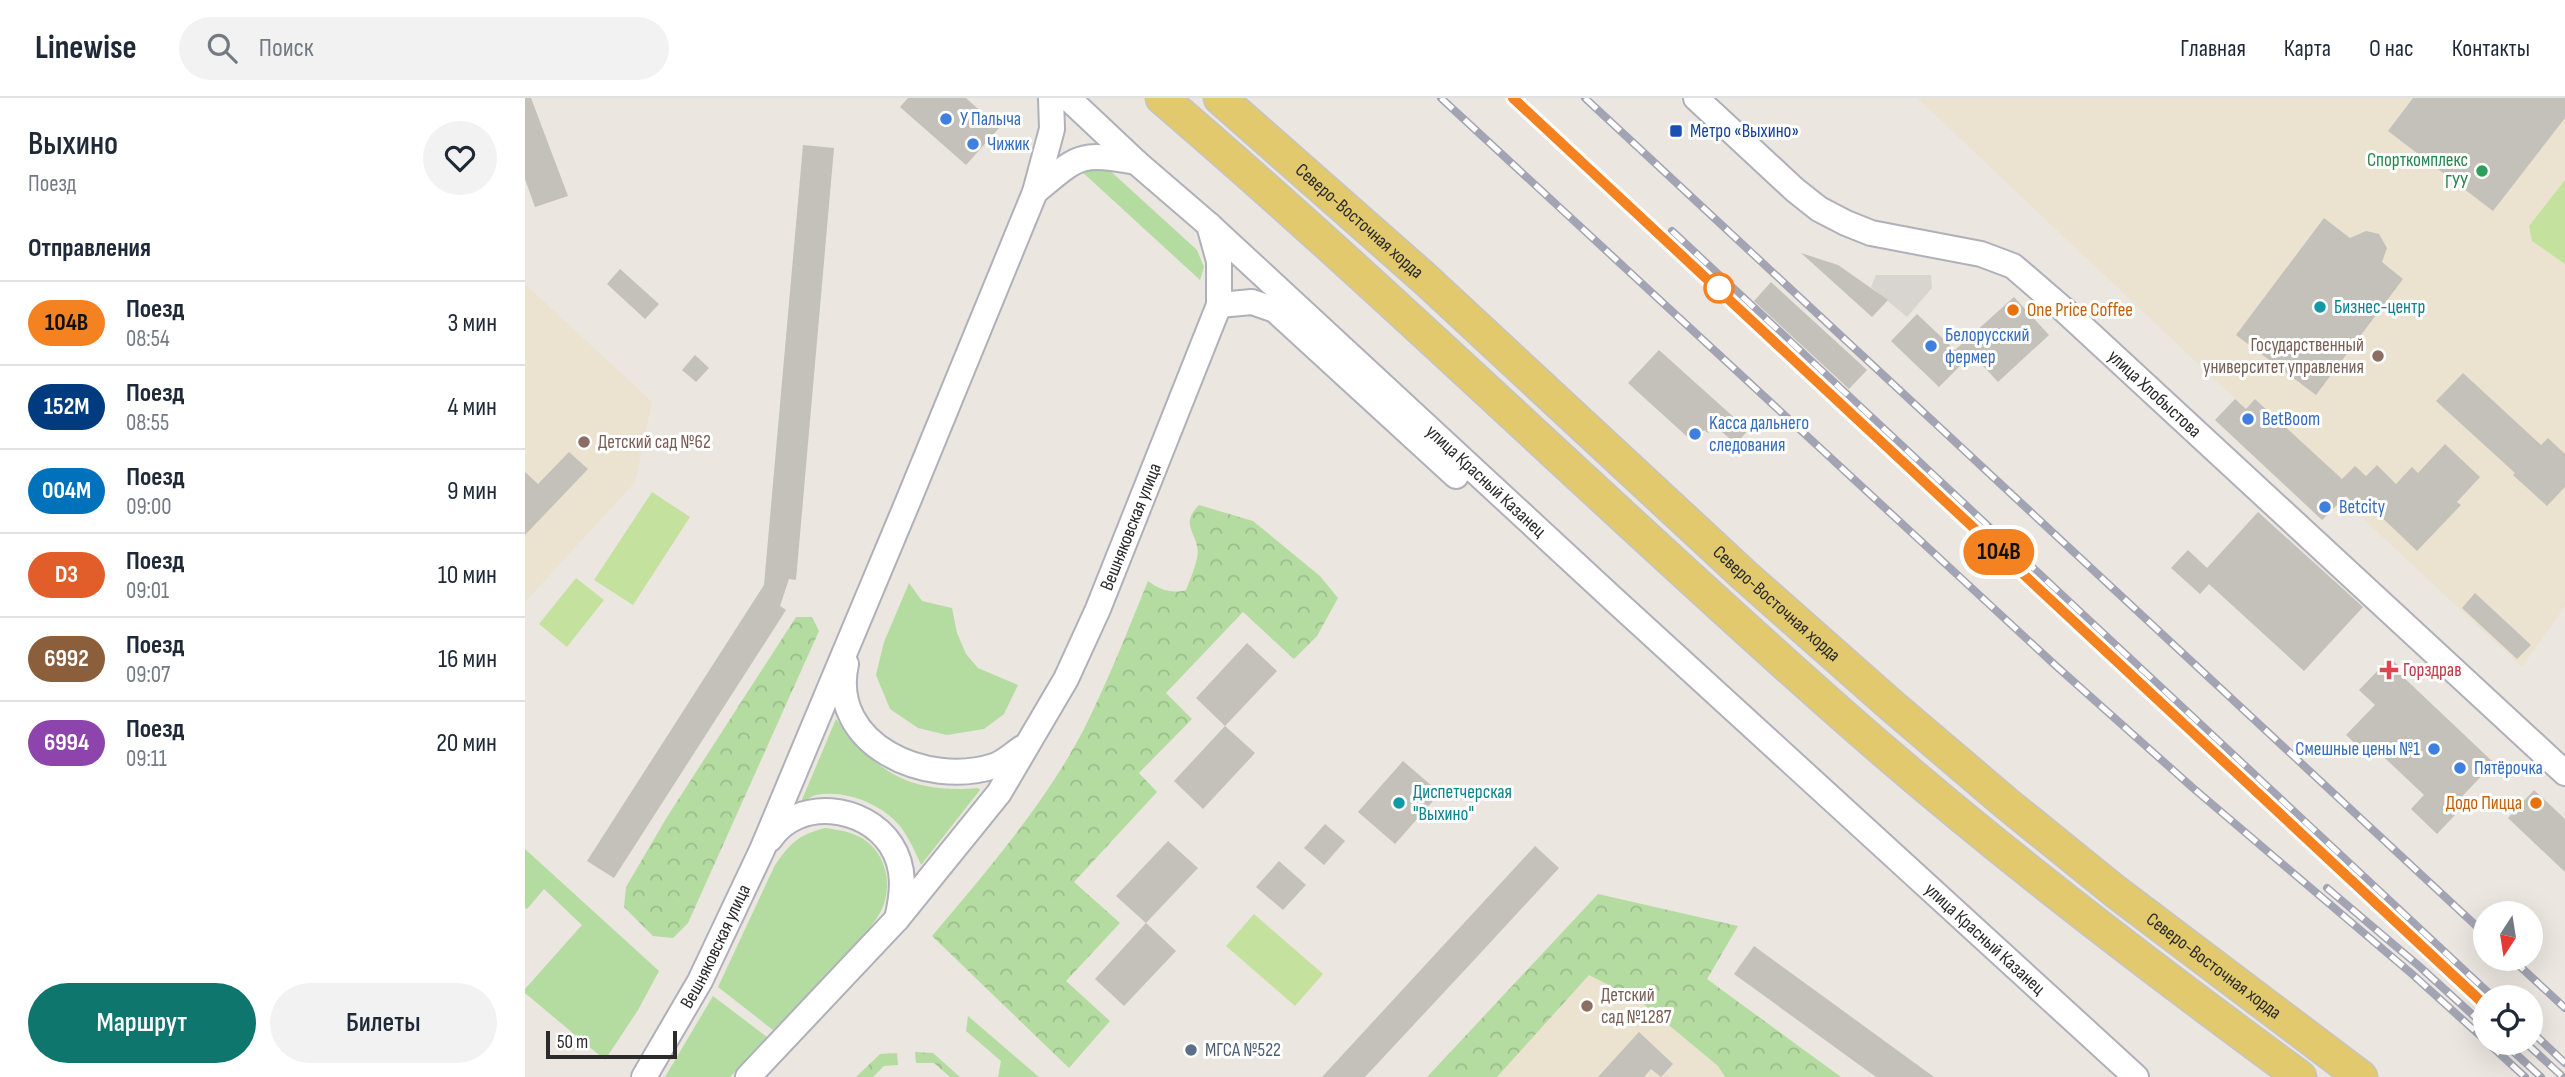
<!DOCTYPE html>
<html lang="ru">
<head>
<meta charset="utf-8">
<style>
  body { margin:0; font-family:"Sofia Sans Condensed",sans-serif; background:#f2f2f3; color:#1f2937; height:100vh; display:flex; flex-direction:column; font-size:26px; white-space:nowrap }
  * { box-sizing:border-box; margin:0 }
  p { font-size:23px; color:#747a83 }
  .icon { flex:none; width:38px; height:38px; fill:none; stroke:currentColor; stroke-width:2; stroke-linecap:round; stroke-linejoin:round }
  .map { position:relative; flex:1; overflow:hidden }
  .drawer { display:flex; flex-direction:column; background:#fff; width:525px }
  .drawer>* { flex:none }
  .badge { padding:0 14px; border-radius:23px; font-size:24px; line-height:46px }
  .needle { width:46px; rotate:192deg }
  .tools { position:absolute; left:1948px; top:803px; display:grid; gap:14px }
  .tools a { display:grid; place-items:center; width:70px; height:70px; border-radius:50%; background:#fff; box-shadow:0 7px 28px #0002; font-size:35px }
  .scale { position:absolute; left:21px; bottom:18px; width:131px; box-sizing:border-box; padding-left:7px; border:4px solid #2b2b2b; border-top:0; font-size:19px; line-height:24px; white-space:nowrap; color:#2b2b2b; -webkit-text-stroke:5px #fff; paint-order:stroke }
  .map>.badge { position:absolute; translate:-50% -50%; box-shadow:0 0 0 4px #fff }
  h2 { padding:0 28px; font-size:26px; line-height:63px }
  .round { display:grid; place-items:center; flex:none; width:74px; height:74px; border-radius:37px; background:#f2f2f3 }
  .head { display:flex; align-items:center; justify-content:space-between; height:119px; padding:0 28px }
  h1 { font-size:33px; font-weight:600; line-height:52px }
  .button { display:flex; gap:14px; margin-top:auto; padding:14px 28px }
  .button a { flex:1; height:80px; border-radius:42px; background:#0f766e; color:#fff; font-size:28px; font-weight:600; line-height:80px; text-align:center }
  .button a+a { background:#f2f2f3; color:#1f2937 }
  ul { padding:0; list-style:none }
  li { display:flex; align-items:center; gap:21px; height:84px; padding:0 28px; border-top:2px solid #e0e1e3 }
  li div { flex:1 }
  li b { display:block; font-size:26px }
  li em { font-style:normal }
  li .badge { min-width:77px; font-weight:700; text-align:center }
  header { display:flex; align-items:center; gap:42px; box-sizing:border-box; height:98px; padding:0 35px; background:#fff; border-bottom:2px solid #e0e1e3 }
  header strong { font-size:33px }
  nav { display:flex; gap:38px; margin-inline-start:auto; font-size:24px }
  .search { width:490px; height:63px; background:#f2f2f3; display:flex; align-items:center; gap:18px; box-sizing:border-box; padding:0 24px; border-radius:38px; color:#747a83; font-size:26px }
  main { display:flex; flex:1; min-height:0 }
  .map>svg:first-child { display:block }
  .education { fill:#ebe3d0 }
  .grass { fill:#b4dca1 }
  .forest { fill:url(#forest-crowns) }
  .pitch { fill:#c4e29e }
  .plaza { fill:#d8d5d1 }
  .building { fill:#c4c0ba }
  .lines { fill:none; stroke-linecap:round; stroke-linejoin:round }
  .minor-casing { stroke:#afb0ba; stroke-width:28 }
  .major-casing { stroke:#c4c4c4; stroke-width:35 }
  .minor { stroke:#fff; stroke-width:24 }
  .major { stroke:#e2c96d; stroke-width:32 }
  .rail-casing { stroke:#a2a4b3; stroke-width:8 }
  .rail { stroke:#fff; stroke-width:5; stroke-dasharray:16; stroke-linecap:butt }
  .line-casing { stroke:#fff; stroke-width:16 }
  .line { stroke:#f58220; stroke-width:10 }
  .shop-dot { fill:#3f7fe0; stroke:#fff; stroke-width:2.5 }
  .transit-dot { fill:#1a4fb4; stroke:#fff; stroke-width:2.5 }
  .leisure-dot { fill:#2e9e5b; stroke:#fff; stroke-width:2.5 }
  .stop-dot { fill:#fff; stroke:#f58220; stroke-width:3.5 }
  .culture-dot { fill:#0f9aa8; stroke:#fff; stroke-width:2.5 }
  .food-dot { fill:#e8710a; stroke:#fff; stroke-width:2.5 }
  .education-dot { fill:#8d6e63; stroke:#fff; stroke-width:2.5 }
  .health-dot { fill:#e0444e; stroke:#fff; stroke-width:2.5 }
  .service-dot { fill:#5c6f8a; stroke:#fff; stroke-width:2.5 }
  .labels { text-anchor:middle; dominant-baseline:central; stroke-width:6; stroke-linejoin:round; paint-order:stroke }
  .shop-label { font-size:19px; fill:#366cbe; stroke:#fff; text-anchor:start }
  .transit-label { font-size:19px; fill:#164399; stroke:#fff; text-anchor:start }
  .leisure-label { font-size:19px; fill:#27864d; stroke:#fff; text-anchor:end }
  .street-label { font-size:19px; fill:#2b2b2b; stroke:#fff }
  .culture-label { font-size:19px; fill:#0d838f; stroke:#fff; text-anchor:start }
  .food-label { font-size:19px; fill:#c56008; stroke:#fff; text-anchor:start }
  .education-label { font-size:19px; fill:#785e54; stroke:#fff; text-anchor:start }
  .health-label { font-size:19px; fill:#be3a42; stroke:#fff; text-anchor:start }
  .service-label { font-size:19px; fill:#4e5e75; stroke:#fff; text-anchor:start }
</style>
</head>
<body>
<header>
<strong>Linewise</strong>
<div class="search"><svg class="icon" aria-label="search" viewBox="0 0 24 24"><circle cx="10" cy="10" r="6"/><path d="M15 15l6 6"/></svg>Поиск</div>
<nav><a>Главная</a><a>Карта</a><a>О нас</a><a>Контакты</a></nav>
</header>
<main>
<section class="drawer">
<div class="head"><div><h1>Выхино</h1><p>Поезд</p></div><a class="round"><svg class="icon" aria-label="heart" viewBox="0 0 24 24"><path d="M12 20l-8-8c-3-5 5-10 8-4 3-6 11-1 8 4z"/></svg></a></div>
<h2>Отправления</h2>
<ul>
<li><span class="badge" style="background:#f58220;color:#111">104В</span><div><b>Поезд</b><p>08:54</p></div><em>3 мин</em></li>
<li><span class="badge" style="background:#003b80;color:#fff">152М</span><div><b>Поезд</b><p>08:55</p></div><em>4 мин</em></li>
<li><span class="badge" style="background:#0072bc;color:#fff">004М</span><div><b>Поезд</b><p>09:00</p></div><em>9 мин</em></li>
<li><span class="badge" style="background:#e15d29;color:#fff">D3</span><div><b>Поезд</b><p>09:01</p></div><em>10 мин</em></li>
<li><span class="badge" style="background:#8b5e3c;color:#fff">6992</span><div><b>Поезд</b><p>09:07</p></div><em>16 мин</em></li>
<li><span class="badge" style="background:#8e44ad;color:#fff">6994</span><div><b>Поезд</b><p>09:11</p></div><em>20 мин</em></li>
</ul>
<div class="button"><a>Маршрут</a><a>Билеты</a></div>
</section>
<div class="map">
<svg width="2040" height="979" viewBox="0 0 2040 979">
  <defs>
    <pattern id="forest-crowns" width="20" height="18" patternUnits="userSpaceOnUse" patternTransform="scale(1.75)"><rect width="20" height="18" fill="#b4dca1"/><path d="M2 6a3 3 0 1 1 6 0M12 15a3 3 0 1 1 6 0" fill="none" stroke="#9bbd8b"/></pattern>
  </defs>
  <rect width="100%" height="100%" fill="#ebe6df"/>
  <g class="education">
    <path d="M1392 0H2040V508L1997 569 1805 390 1802 367 1731 301 1721 311Z"/>
    <path d="M0 186 127 304 110 384 0 504Z"/>
    <path d="M1052 837 1215 979H929Z"/>
  </g>
  <g class="grass">
    <path d="M582 70 672 152 679 169 675 182 554 71Z"/>
    <path d="M384 485 397 503 427 510 432 535 441 556 453 570 493 587 479 616 459 631 422 637 393 630 365 611 351 577 359 544Z"/>
    <path d="M311 621C351 674 384 696 453 690L455 692 396 767C390 753 384 740 375 728 357 706 320 691 291 697 287 698 281 702 276 704Z"/>
    <path d="M300 730C323 733 343 737 355 759 363 774 364 789 359 806 353 823 339 836 327 850 302 879 275 905 248 932L193 889 249 769C264 746 273 737 300 730Z"/>
    <path d="M0 751 134 873 113 912 80 962 0 895V891L57 827 19 791 2 811 0 810Z"/>
    <path d="M188 898 242 939 205 979H140Z"/>
    <path d="M443 918 514 979H473L476 963 441 933Z"/>
  </g>
  <g class="forest">
    <path d="M674 407 728 423 795 478 813 500 792 538 769 561 718 514 641 595 667 621 614 675 632 694 549 784 595 825 541 883 585 923 544 970 407 838C461 774 520 706 559 631 583 583 603 532 623 483 635 492 647 496 661 492 665 482 670 470 672 460 677 437 652 429 674 407Z"/>
    <path d="M271 519H287L294 533 163 825 148 840 128 838 99 809 101 789 142 719Z"/>
    <path d="M1073 796 1213 828 1182 881 1316 979H1200L1193 968 1115 903 1064 877 972 979H902Z"/>
    <path d="M390 954 408 955 435 979H425L409 965H391Z"/>
    <path d="M372 955 373 967 359 968 348 979H331L355 956Z"/>
  </g>
  <g class="pitch">
    <path d="M2040 82V166L2007 143 2004 128Z"/>
    <path d="M127 394 165 419 108 507 69 482Z"/>
    <path d="M51 480 79 502 42 549 14 526Z"/>
    <path d="M729 816 798 876 770 908 701 848Z"/>
  </g>
  <path class="plaza" d="M1351 177H1406L1407 190 1382 219 1346 189Z"/>
  <g class="building">
    <path d="M0 0H6L43 98 10 109 0 81Z"/>
    <path d="M383 0H441L474 30 441 67 375 9Z"/>
    <path d="M1888 0H2040V20L1968 113 1863 33Z"/>
    <path d="M278 47 309 50 271 482 264 481 255 508 261 512 89 780 62 763 239 487Z"/>
    <path d="M1799 120 1825 140 1841 133 1854 136 1862 150 1857 164 1878 181 1791 297 1711 237Z"/>
    <path d="M1276 155 1313 167 1363 202 1347 219Z"/>
    <path d="M95 171 134 206 120 221 82 186Z"/>
    <path d="M1246 184 1342 272 1324 291 1229 203Z"/>
    <path d="M1489 199 1524 237 1473 284 1447 256 1414 289 1366 243 1392 216 1430 252Z"/>
    <path d="M1134 252 1223 332 1211 346 1190 328 1183 335 1179 332 1168 344 1103 285Z"/>
    <path d="M170 257 184 270 171 284 157 272Z"/>
    <path d="M1938 275 2016 347 2023 340 2040 356V389L2022 408 1988 377 1990 375 1911 303Z"/>
    <path d="M1710 301 1721 311 1730 301 1817 381 1830 368 1841 378 1852 367 1871 386 1887 369 1893 375 1920 346 1955 379 1932 404 1936 407 1892 453 1847 410 1840 417 1821 398 1797 422 1690 322Z"/>
    <path d="M44 354 63 371 0 437V374L13 386Z"/>
    <path d="M1733 414 1838 509 1779 573 1684 486 1675 496 1646 470 1663 452 1682 470Z"/>
    <path d="M1950 495 2006 547 1992 561 1937 510Z"/>
    <path d="M722 545 752 573 700 628 671 600Z"/>
    <path d="M1865 560 1877 571 1874 575 1969 665 1925 711 1930 717 1912 736 1886 711 1899 697 1844 645 1837 652 1821 637 1850 607 1834 592Z"/>
    <path d="M700 628 730 655 678 711 649 683Z"/>
    <path d="M878 663 915 695 870 746 833 714Z"/>
    <path d="M2009 692 2040 721V774L1983 720Z"/>
    <path d="M800 726 820 743 799 767 779 750Z"/>
    <path d="M643 743 673 770 621 825 591 798Z"/>
    <path d="M1010 748 1034 770 950 861 840 979H797Z"/>
    <path d="M754 763 781 787 758 812 731 789Z"/>
    <path d="M621 825 651 853 599 908 570 881Z"/>
    <path d="M1229 848 1409 979H1351L1209 876Z"/>
    <path d="M1114 934 1148 966 1136 979 1126 971 1119 979H1073Z"/>
  </g>
  <g class="lines">
    <defs>
      <g id="minor">
        <path id="s1" d="M543 0 611 64 683 126 1085 498 1611 979"/>
        <path id="s2" d="M1171 0 1270 92 1294 111 1321 125 1346 135 1456 156 1488 168 1538 211 2040 675"/>
        <path d="M510 94C555 57 553 54 611 64"/>
        <path d="M694 207 727 204 750 212 931 378"/>
        <path d="M321 566C303 647 402 690 469 668 479 665 488 656 497 650"/>
        <path d="M245 741C273 699 340 707 366 747 381 770 378 796 372 821"/>
        <path id="s3" d="M119 979 175 883 237 752 384 401 510 94 527 31 526 0"/>
        <path id="s4" d="M223 979 372 821 474 695 541 581 573 511 694 207V163L684 127"/>
      </g>
      <g id="major">
        <path d="M637 0C868 198 1085 412 1314 614 1461 744 1617 863 1775 979"/>
        <path id="s5" d="M695 0 898 179 1220 478 1366 607 1481 705 1591 794 1836 979"/>
      </g>
    </defs>
    <use href="#minor" class="minor-casing"/>
    <use href="#major" class="major-casing"/>
    <use href="#minor" class="minor"/>
    <use href="#major" class="major"/>
    <defs>
      <g id="rail">
        <path d="M916 0 1530 567 1668 690 1887 876 1960 942"/>
        <path d="M988 0 1960 907"/>
        <path d="M1060 0 1960 836"/>
        <path d="M1147 133 1969 900"/>
        <path d="M1802 790 1894 868 1960 928"/>
        <path d="M1987 861 2040 910"/>
        <path d="M2006 933 2040 965"/>
        <path d="M1963 945 2000 979"/>
        <path d="M1979 945 2016 979"/>
        <path d="M2001 945 2038 979"/>
      </g>
    </defs>
    <use href="#rail" class="rail-casing"/>
    <use href="#rail" class="rail"/>
  </g>
  <g class="lines">
    <defs>
      <path id="line" d="M988 0 1960 907"/>
    </defs>
    <use href="#line" class="line-casing"/>
    <use href="#line" class="line"/>
  </g>
  <g class="shop-dot">
    <circle cx="421" cy="21" r="7"/>
    <circle cx="448" cy="46" r="7"/>
    <circle cx="1406" cy="248" r="7"/>
    <circle cx="1723" cy="321" r="7"/>
    <circle cx="1170" cy="336" r="7"/>
    <circle cx="1800" cy="409" r="7"/>
    <circle cx="1909" cy="651" r="7"/>
    <circle cx="1935" cy="670" r="7"/>
  </g>
  <rect class="transit-dot" x="1144" y="26" width="14" height="14" rx="3.5"/>
  <circle class="leisure-dot" cx="1957" cy="73" r="7"/>
  <circle class="stop-dot" cx="1194" cy="190" r="14"/>
  <g class="culture-dot">
    <circle cx="1795" cy="209" r="7"/>
    <circle cx="874" cy="705" r="7"/>
  </g>
  <g class="food-dot">
    <circle cx="1488" cy="212" r="7"/>
    <circle cx="2011" cy="705" r="7"/>
  </g>
  <g class="education-dot">
    <circle cx="1853" cy="258" r="7"/>
    <circle cx="59" cy="344" r="7"/>
    <circle cx="1062" cy="908" r="7"/>
  </g>
  <path class="health-dot" d="M1860.5 561.5h7v7h7v7h-7v7h-7v-7h-7v-7h7z"/>
  <circle class="service-dot" cx="666" cy="952" r="7"/>
  <g class="labels">
    <g class="shop-label">
      <text x="435" y="21">У Палыча</text>
      <text x="462" y="46">Чижик</text>
      <text x="1420" y="237">Белорусский<tspan x="1420" dy="22">фермер</tspan></text>
      <text x="1737" y="321">BetBoom</text>
      <text x="1184" y="325">Kасса дальнего<tspan x="1184" dy="22">следования</tspan></text>
      <text x="1814" y="409">Betcity</text>
      <text x="1895" y="651" text-anchor="end">Смешные цены №1</text>
      <text x="1949" y="670">Пятёрочка</text>
    </g>
    <g class="transit-label">
      <text x="1165" y="33">Метро «Выхино»</text>
    </g>
    <g class="leisure-label">
      <text x="1943" y="62">Спорткомплекс<tspan x="1943" dy="22">ГУУ</tspan></text>
    </g>
    <g class="street-label">
      <text stroke="none"><textPath href="#s5" startOffset="186">Северо-Восточная хорда</textPath></text>
      <text stroke="none"><textPath href="#s2" startOffset="560">улица Хлобыстова</textPath></text>
      <text stroke="none"><textPath href="#s1" startOffset="567">улица Красный Казанец</textPath></text>
      <text stroke="none"><textPath href="#s4" startOffset="677">Вешняковская улица</textPath></text>
      <text stroke="none"><textPath href="#s5" startOffset="752">Северо-Восточная хорда</textPath></text>
      <text stroke="none"><textPath href="#s1" startOffset="1244">улица Красный Казанец</textPath></text>
      <text stroke="none"><textPath href="#s3" startOffset="149">Вешняковская улица</textPath></text>
      <text stroke="none"><textPath href="#s5" startOffset="1320">Северо-Восточная хорда</textPath></text>
    </g>
    <g class="culture-label">
      <text x="1809" y="209">Бизнес-центр</text>
      <text x="888" y="694">Диспетчерская<tspan x="888" dy="22">"Выхино"</tspan></text>
    </g>
    <g class="food-label">
      <text x="1502" y="212">One Price Coffee</text>
      <text x="1997" y="705" text-anchor="end">Додо Пицца</text>
    </g>
    <g class="education-label">
      <text x="1839" y="247" text-anchor="end">Государственный<tspan x="1839" dy="22">университет управления</tspan></text>
      <text x="73" y="344">Детский сад №62</text>
      <text x="1076" y="897">Детский<tspan x="1076" dy="22">сад №1287</tspan></text>
    </g>
    <g class="health-label">
      <text x="1878" y="572">Горздрав</text>
    </g>
    <g class="service-label">
      <text x="680" y="952">МГСА №522</text>
    </g>
  </g>
</svg>
<div class="tools">
<a><svg class="needle" viewBox="-14 -14 28 28"><path d="M0-13l5 13h-10z" fill="#e53935"/><path d="M0 13l5-13h-10z" fill="#747a83"/></svg></a>
<a><svg class="icon" aria-label="locate" viewBox="0 0 24 24"><circle cx="12" cy="12" r="6"/><path d="M12 2v4M12 18v4M2 12h4M18 12h4"/></svg></a>
</div>
<div class="scale">50 m</div>
<b class="badge" style="left:1474px;top:454px;background:#f58220;color:#111">104В</b>
</div>
</main>
</body>
</html>
